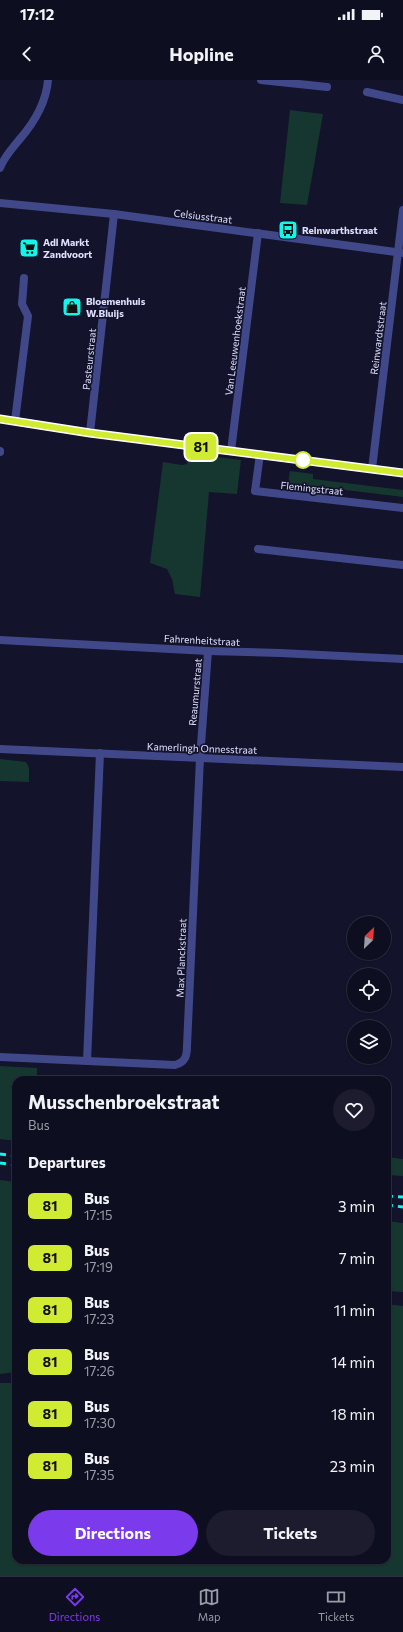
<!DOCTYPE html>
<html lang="en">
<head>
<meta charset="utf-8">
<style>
  body { margin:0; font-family:Commissioner,sans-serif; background:#1c1c2e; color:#f1f3f6; height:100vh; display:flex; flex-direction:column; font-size:15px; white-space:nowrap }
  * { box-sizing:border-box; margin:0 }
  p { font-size:13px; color:#9b9ca5 }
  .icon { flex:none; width:22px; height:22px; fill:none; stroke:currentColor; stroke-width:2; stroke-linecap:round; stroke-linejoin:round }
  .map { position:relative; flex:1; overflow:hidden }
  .sheet { position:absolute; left:12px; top:996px; width:379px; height:488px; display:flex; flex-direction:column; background:#0e0e21; border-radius:12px; box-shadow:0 1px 3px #0004,0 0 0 1px #2e2e3f }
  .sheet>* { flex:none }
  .badge { padding:0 8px; border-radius:6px; font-size:14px; line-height:26px }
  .needle { width:26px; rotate:25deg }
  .controls { position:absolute; left:347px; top:836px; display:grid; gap:8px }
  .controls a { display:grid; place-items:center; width:44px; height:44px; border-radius:50%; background:#0e0e21; box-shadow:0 1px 3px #0004,0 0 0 1px #2e2e3f; font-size:20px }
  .map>.badge { position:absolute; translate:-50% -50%; box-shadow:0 0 0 2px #fff }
  h2 { padding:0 16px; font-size:15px; line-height:36px }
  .round { display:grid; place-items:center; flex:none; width:42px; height:42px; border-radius:21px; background:#1c1c2e }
  .head { display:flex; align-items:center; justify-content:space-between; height:68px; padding:0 16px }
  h1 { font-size:19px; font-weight:700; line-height:30px }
  .cta { display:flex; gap:8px; margin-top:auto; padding:8px 16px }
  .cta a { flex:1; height:46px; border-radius:24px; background:#7c3aed; color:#fff; font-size:16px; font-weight:700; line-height:46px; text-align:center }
  .cta a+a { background:#1c1c2e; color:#f1f3f6 }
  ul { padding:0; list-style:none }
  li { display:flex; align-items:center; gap:12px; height:52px; padding:0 16px }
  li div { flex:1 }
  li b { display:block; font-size:15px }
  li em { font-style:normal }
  li .badge { min-width:44px; font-weight:700; text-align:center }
  .status { display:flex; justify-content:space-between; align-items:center; height:28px; padding:0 20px; background:#0e0e21; direction:ltr }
  .status svg { height:11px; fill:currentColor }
  header { display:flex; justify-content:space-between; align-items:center; height:52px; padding:0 16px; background:#0e0e21; font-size:18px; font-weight:700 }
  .menu { display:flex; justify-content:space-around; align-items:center; height:56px; border-top:1px solid #2e2e3f; background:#0e0e21; font-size:11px; color:#9b9ca5 }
  .menu a { display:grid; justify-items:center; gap:2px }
  .menu .active { color:#7c3aed }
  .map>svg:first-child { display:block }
  .green { fill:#163630 }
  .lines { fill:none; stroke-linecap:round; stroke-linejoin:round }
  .service { stroke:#404889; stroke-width:8 }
  .minor { stroke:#404889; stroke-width:8 }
  .rail { stroke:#14f5e9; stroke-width:3; stroke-dasharray:6 5; stroke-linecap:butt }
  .line-casing { stroke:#fff; stroke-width:9 }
  .line { stroke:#d1ea32; stroke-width:6 }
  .stop-dot { fill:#fff; stroke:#d1ea32; stroke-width:2 }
  .labels { text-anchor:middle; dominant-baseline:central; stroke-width:3.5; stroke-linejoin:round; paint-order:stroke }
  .street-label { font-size:10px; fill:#dfe0fe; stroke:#13132c }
  .poi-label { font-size:10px; font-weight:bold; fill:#dfe0fe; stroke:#13132c; text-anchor:start }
</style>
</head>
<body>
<div class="status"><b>17:12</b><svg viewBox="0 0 49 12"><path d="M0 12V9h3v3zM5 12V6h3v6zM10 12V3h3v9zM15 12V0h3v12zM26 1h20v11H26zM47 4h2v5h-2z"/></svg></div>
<header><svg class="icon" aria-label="back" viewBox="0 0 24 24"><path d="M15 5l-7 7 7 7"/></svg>Hopline<svg class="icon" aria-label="person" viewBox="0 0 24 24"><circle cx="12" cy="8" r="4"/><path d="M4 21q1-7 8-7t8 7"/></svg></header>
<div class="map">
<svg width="403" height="1496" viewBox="0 0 403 1496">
  <rect width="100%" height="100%" fill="#13132c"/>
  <g class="green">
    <path d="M290 30 323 34 307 125 280 123Z"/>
    <path d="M188 373 241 380 237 414 209 412 200 517 175 514 172 499 167 489 150 483 163 382 182 385 187 384Z"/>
    <path d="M290 391 313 394V399L403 410V417L288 403Z"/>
    <path d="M0 679 26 682 29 688V702L0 701Z"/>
    <path d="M0 986 37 988V1000H16V1061L0 1059Z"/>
    <path d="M387 1077 403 1079V1096L387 1095Z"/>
    <path d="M0 1100 16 1102V1292L0 1294Z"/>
    <path d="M387 1141 403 1143V1212L387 1211Z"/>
    <path d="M387 1224 403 1226V1496H0V1303H16V1480H387Z"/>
  </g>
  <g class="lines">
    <g class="service">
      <path d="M15 341 28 236 22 224 24 198"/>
      <path d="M0 371V372"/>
    </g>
    <g class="minor">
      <path d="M261 0 327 7"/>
      <path d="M367 12 403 20"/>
      <path d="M0 88C4 77 12 69 19 60 34 43 46 24 48 0"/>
      <path d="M0 123 114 134 403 173"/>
      <path d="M0 339 90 353 403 393"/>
      <path d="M90 353 114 134"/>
      <path d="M231 371 258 153"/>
      <path d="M260 374 255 411 403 428"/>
      <path d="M372 389 403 130"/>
      <path d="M258 469 403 485"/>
      <path d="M0 560 208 571 280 573 403 579"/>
      <path d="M0 669 403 687"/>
      <path d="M0 977 175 985C186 982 187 975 187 966L200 678 208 571"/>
      <path d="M87 981 100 673"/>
    </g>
    <g class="rail">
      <path d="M0 1074 16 1076"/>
      <path d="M0 1083 16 1085"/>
      <path d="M387 1116 403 1117"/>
      <path d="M387 1125 403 1127"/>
    </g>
  </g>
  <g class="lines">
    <defs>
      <path id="line" d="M0 339 90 353 403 393"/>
    </defs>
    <use href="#line" class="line-casing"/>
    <use href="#line" class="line"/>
  </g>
  <defs>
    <symbol id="bus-square" viewBox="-11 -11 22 22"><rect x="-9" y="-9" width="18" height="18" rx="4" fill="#14f5e9" stroke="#13132c"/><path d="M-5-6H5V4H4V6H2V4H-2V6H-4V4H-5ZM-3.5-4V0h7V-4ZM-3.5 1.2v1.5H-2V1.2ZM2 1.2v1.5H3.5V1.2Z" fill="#111"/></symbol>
    <symbol id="supermarket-square" viewBox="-11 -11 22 22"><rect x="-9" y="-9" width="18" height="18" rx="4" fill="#14f5e9" stroke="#13132c"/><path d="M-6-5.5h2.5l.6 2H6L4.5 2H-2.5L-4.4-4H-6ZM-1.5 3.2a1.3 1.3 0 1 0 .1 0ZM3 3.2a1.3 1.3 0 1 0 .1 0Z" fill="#111"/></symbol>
    <symbol id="shop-square" viewBox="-11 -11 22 22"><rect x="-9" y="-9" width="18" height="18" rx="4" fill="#14f5e9" stroke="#13132c"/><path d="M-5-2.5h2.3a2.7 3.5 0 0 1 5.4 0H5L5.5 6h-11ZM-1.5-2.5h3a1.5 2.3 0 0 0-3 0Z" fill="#111"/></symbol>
  </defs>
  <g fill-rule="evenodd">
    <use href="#bus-square" x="277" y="139" width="22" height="22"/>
    <use href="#supermarket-square" x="18" y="157" width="22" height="22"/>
    <use href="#shop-square" x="61" y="216" width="22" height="22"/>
  </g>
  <circle class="stop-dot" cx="303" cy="380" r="8"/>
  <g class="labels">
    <g class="street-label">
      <text transform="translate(203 136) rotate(7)">Celsiusstraat</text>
      <text transform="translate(378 258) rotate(-83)">Reinwardtstraat</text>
      <text transform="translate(235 261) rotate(-83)">Van Leeuwenhoekstraat</text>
      <text transform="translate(89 279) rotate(-84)">Pasteurstraat</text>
      <text transform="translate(312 408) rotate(6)">Flemingstraat</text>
      <text transform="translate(202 560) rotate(3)">Fahrenheitstraat</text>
      <text transform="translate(195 612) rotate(-85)">Reaumurstraat</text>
      <text transform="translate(202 668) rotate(2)">Kamerlingh Onnesstraat</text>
      <text transform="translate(181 878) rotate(-88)">Max Planckstraat</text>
    </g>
    <g class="poi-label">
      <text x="302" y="150">Reinwarthstraat</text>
      <text x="43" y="162">Adl Markt<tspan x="43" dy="12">Zandvoort</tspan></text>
      <text x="86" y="221">Bloemenhuis<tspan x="86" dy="12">W.Bluijs</tspan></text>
    </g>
  </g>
</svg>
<div class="controls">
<a><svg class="needle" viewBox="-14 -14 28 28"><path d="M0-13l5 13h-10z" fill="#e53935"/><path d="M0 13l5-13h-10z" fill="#9b9ca5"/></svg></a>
<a><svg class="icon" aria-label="locate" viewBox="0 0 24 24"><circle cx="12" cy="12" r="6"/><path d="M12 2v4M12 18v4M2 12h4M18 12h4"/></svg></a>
<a><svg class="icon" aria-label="layers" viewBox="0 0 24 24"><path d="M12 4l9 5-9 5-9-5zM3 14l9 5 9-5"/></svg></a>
</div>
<b class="badge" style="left:201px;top:367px;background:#d1ea32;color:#111">81</b>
<section class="sheet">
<div class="head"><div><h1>Musschenbroekstraat</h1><p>Bus</p></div><a class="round"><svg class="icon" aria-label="heart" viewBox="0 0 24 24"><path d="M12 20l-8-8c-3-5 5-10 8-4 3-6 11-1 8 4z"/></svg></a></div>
<h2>Departures</h2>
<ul>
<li><span class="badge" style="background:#d1ea32;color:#111">81</span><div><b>Bus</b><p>17:15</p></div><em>3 min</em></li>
<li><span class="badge" style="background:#d1ea32;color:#111">81</span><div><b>Bus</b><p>17:19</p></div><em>7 min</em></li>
<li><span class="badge" style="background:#d1ea32;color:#111">81</span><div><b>Bus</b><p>17:23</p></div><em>11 min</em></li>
<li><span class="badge" style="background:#d1ea32;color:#111">81</span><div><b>Bus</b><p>17:26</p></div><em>14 min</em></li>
<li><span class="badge" style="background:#d1ea32;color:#111">81</span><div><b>Bus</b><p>17:30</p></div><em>18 min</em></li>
<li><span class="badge" style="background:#d1ea32;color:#111">81</span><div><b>Bus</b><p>17:35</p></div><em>23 min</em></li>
</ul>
<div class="cta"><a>Directions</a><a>Tickets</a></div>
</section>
</div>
<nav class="menu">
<a class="active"><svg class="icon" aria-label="directions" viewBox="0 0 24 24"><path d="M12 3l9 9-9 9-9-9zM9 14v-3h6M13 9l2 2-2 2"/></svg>Directions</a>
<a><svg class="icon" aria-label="map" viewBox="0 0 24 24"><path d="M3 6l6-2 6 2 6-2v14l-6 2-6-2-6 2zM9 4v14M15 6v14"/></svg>Map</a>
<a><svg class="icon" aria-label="tickets" viewBox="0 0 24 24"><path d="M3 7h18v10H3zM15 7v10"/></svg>Tickets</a>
</nav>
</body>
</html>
